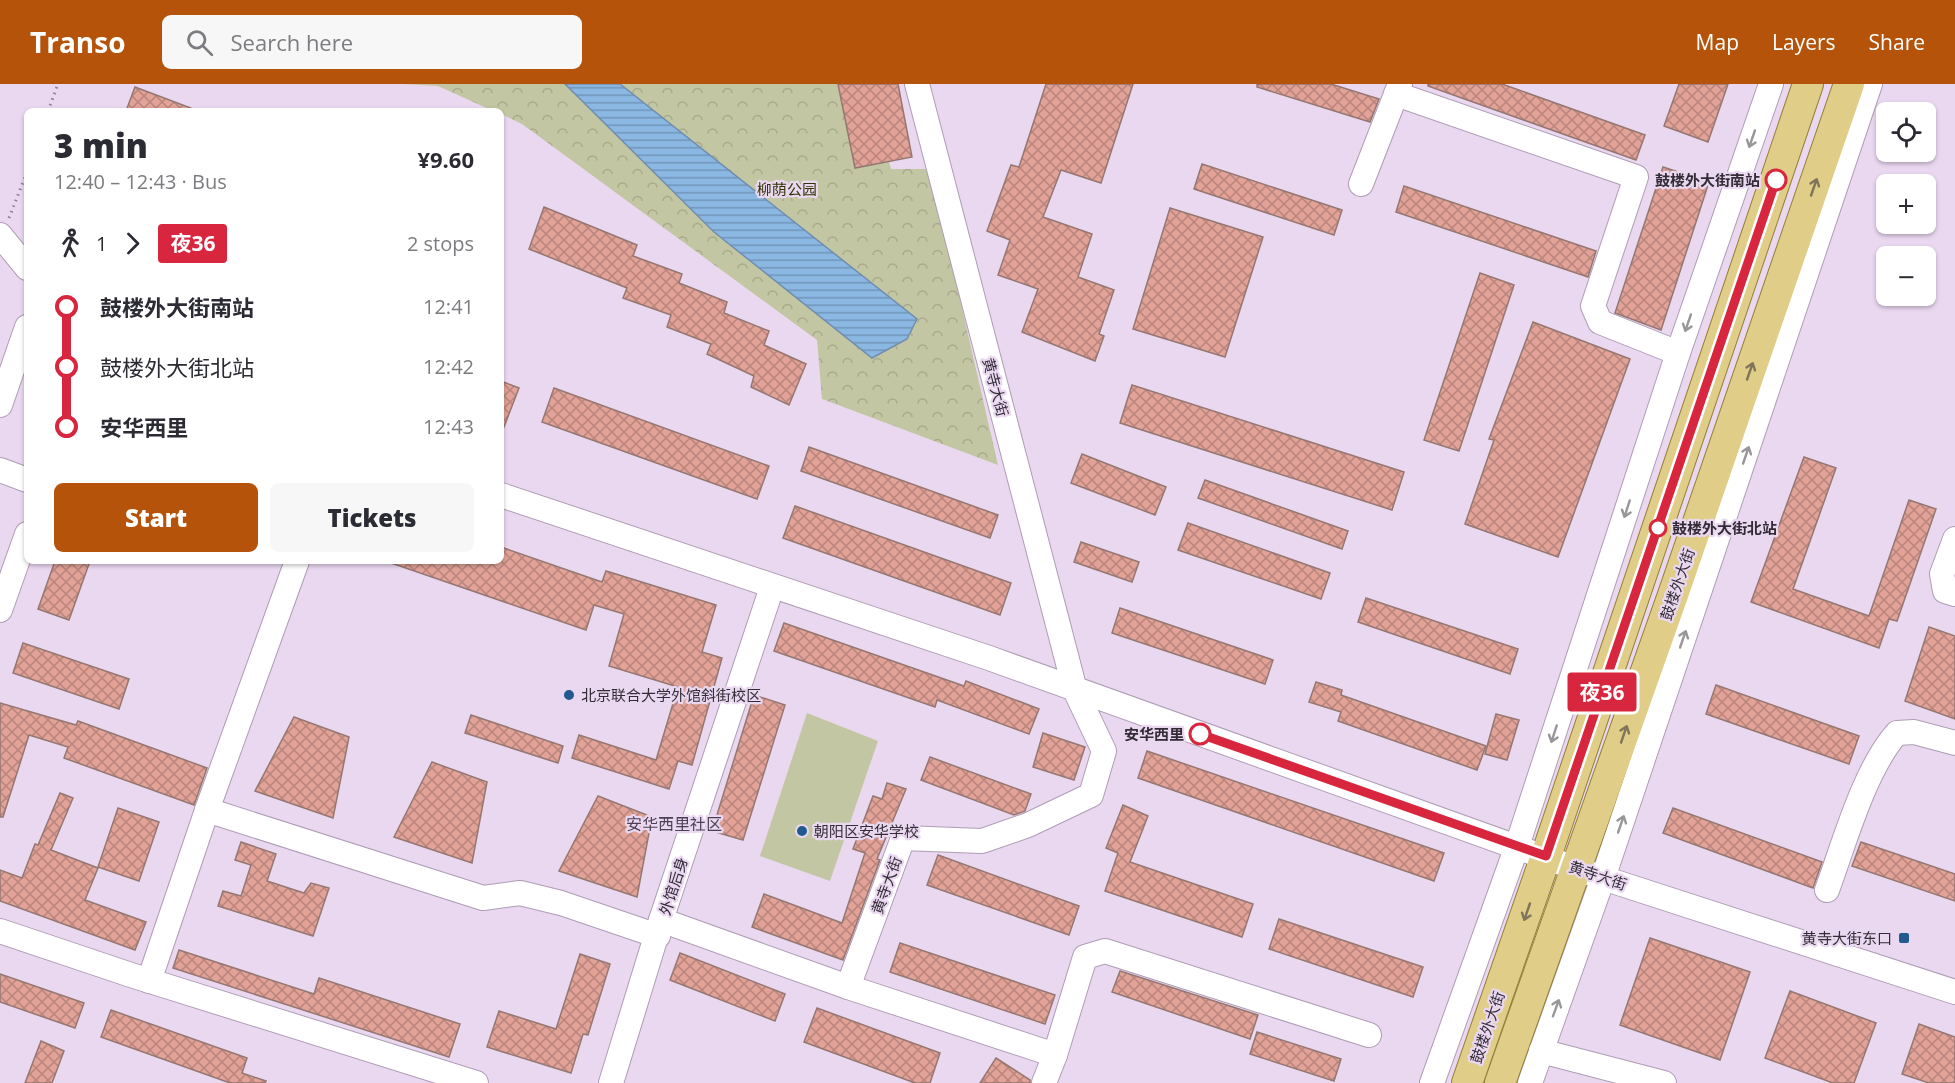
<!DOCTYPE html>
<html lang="en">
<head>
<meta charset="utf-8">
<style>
  body { margin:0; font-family:"Open Sans","Noto Sans SC",sans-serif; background:#f7f7f7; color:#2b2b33; height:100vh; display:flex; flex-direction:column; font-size:22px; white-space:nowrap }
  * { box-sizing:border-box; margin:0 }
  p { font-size:20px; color:#7c7c81 }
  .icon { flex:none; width:33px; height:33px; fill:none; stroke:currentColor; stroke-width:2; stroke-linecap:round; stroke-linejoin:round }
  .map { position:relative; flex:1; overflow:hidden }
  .panel { position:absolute; left:24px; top:24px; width:480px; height:456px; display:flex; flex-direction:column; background:#fff; border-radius:9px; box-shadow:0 2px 4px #0004 }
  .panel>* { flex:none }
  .badge { padding:0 12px; border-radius:4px; font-size:21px; line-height:39px }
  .controls { position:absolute; left:1876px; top:18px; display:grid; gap:12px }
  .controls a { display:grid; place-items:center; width:60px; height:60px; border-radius:9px; background:#fff; box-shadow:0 2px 4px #0004; font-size:30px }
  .map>.badge { position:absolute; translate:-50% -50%; box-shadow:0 0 0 3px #fff }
  .legs { display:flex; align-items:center; gap:9px; height:66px; padding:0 30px; font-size:20px }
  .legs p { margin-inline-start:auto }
  .head { display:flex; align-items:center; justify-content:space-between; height:102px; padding:0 30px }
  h1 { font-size:33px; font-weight:800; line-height:45px }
  .action { display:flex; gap:12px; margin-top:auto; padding:12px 30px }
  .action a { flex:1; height:69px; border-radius:9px; background:#b45309; color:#fff; font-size:24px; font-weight:800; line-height:69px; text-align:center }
  .action a+a { background:#f7f7f7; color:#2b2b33 }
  ul { padding:0 30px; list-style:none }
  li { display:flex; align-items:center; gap:21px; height:60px; font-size:22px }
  li i { display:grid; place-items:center; width:9px; height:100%; margin:0 8px; background:currentColor }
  li i::after { content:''; width:15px; height:15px; margin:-8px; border:4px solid; border-radius:50%; background:#fff }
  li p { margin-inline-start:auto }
  li:first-child i { background:linear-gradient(#0000 50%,currentColor 0) }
  li:last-child i { background:linear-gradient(currentColor 50%,#0000 0) }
  header { display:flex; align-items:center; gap:36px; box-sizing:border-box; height:84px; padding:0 30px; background:#b45309; color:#fff }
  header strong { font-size:28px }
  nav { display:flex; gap:33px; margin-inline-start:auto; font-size:21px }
  .search { width:420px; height:54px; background:#f7f7f7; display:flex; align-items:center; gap:15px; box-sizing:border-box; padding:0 21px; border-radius:9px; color:#7c7c81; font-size:22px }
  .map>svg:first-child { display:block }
  .grass { fill:#c3c6a2 }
  .forest { fill:url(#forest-crowns) }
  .water { fill:url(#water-rules); stroke:#718daf; stroke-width:1.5 }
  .building { fill:url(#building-cross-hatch); stroke:#957772; stroke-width:1.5 }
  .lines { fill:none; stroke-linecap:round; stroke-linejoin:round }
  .minor-casing { stroke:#ae9db4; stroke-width:26 }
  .major-casing { stroke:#947f37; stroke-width:32 }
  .path { stroke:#8c8091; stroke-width:3; stroke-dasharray:1.5 4.5; stroke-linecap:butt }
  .minor { stroke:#fff; stroke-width:24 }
  .major { stroke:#dfcd88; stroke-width:30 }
  .oneway { stroke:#99969a }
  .oneway2 { stroke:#80745b }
  .line-1-casing { stroke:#fff; stroke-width:14 }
  .line-1 { stroke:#d7263d; stroke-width:9 }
  .stop-1-dot { fill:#fff; stroke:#d7263d; stroke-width:3 }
  .poi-dot { fill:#205a91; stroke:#ead8f1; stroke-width:2 }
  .labels { text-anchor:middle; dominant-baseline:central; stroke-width:4.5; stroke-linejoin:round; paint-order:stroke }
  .stop-label { font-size:15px; font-weight:bold; fill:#332c36; stroke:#ead8f1; text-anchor:end }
  .park-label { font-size:15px; fill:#323303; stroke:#ead8f1 }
  .street-label { font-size:15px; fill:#332c36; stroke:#ead8f1 }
  .poi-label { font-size:15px; fill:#332c36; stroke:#ead8f1; text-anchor:start }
  .neighbourhood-label { font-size:16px; fill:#4e4054; stroke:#ead8f1 }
</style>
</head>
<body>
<header>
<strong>Transo</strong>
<div class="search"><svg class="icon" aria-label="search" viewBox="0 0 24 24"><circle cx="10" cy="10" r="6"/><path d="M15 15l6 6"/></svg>Search here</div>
<nav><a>Map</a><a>Layers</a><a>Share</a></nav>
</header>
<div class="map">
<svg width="1955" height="999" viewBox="0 0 1955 999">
  <defs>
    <pattern id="forest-crowns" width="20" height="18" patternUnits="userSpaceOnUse" patternTransform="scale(1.5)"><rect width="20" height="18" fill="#c3c6a2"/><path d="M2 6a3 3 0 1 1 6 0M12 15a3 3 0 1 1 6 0" fill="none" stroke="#a8aa8c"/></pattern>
    <pattern id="water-rules" width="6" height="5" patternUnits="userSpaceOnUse" patternTransform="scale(1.5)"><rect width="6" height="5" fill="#8bb7e3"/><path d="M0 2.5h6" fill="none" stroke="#7295b9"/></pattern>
    <pattern id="building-cross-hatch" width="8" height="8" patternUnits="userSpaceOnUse" patternTransform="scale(1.5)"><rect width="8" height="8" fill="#e2a297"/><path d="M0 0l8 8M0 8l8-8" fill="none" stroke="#b8847c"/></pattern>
  </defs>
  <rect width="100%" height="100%" fill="#ead8f1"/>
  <path class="grass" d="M807 629 878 657 830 797 760 772Z"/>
  <path class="forest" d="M403 0H868L891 85H930L998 381 822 315 817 256 522 40 501 30V27H493L438 2Z"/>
  <path class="water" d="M565 0H620L917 235 907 255 872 274 714 148Z"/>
  <g class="building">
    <path d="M838 0H898L912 73 855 84Z"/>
    <path d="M1046 0H1133L1101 99 1061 86 1043 133 1092 150 1078 193 1114 206 1099 250 1104 252 1095 277 1022 248 1038 205 998 191 1010 156 987 147 1011 81 1019 83Z"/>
    <path d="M1257 0H1331L1379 15 1370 38 1257 3Z"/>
    <path d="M1428 0H1502L1645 51 1636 76 1428 2Z"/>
    <path d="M1679 0H1728L1708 58 1664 42Z"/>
    <path d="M135 3 196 26V27H126Z"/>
    <path d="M1202 80 1342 126 1334 151 1194 105Z"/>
    <path d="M1663 83 1709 98 1661 246 1615 229Z"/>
    <path d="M1404 102 1596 167 1588 193 1396 128Z"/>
    <path d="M544 123 637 161 633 172 682 190 679 199 727 218 724 229 769 247 764 261 806 280 789 321 751 303 754 292 707 270 711 260 667 243 671 231 623 214 627 204 529 165Z"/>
    <path d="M1170 124 1263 153 1225 273 1133 245Z"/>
    <path d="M1480 189 1514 201 1459 367 1424 356Z"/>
    <path d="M1533 238 1630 275 1558 473 1465 440 1494 356 1489 355Z"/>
    <path d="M501 297 519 304 502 348H501Z"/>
    <path d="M1132 301 1404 388 1392 426 1120 339Z"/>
    <path d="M554 304 769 382 757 415 542 338Z"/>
    <path d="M809 363 998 431 990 454 801 387Z"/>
    <path d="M1082 370 1166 403 1155 431 1071 399Z"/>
    <path d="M1804 373 1836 384 1793 505 1869 532 1909 416 1936 425 1897 537 1889 535 1879 564 1751 518Z"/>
    <path d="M1205 396 1348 447 1342 465 1198 414Z"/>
    <path d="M795 422 1011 499 1000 531 783 454Z"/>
    <path d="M1188 439 1330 489 1321 515 1178 466Z"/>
    <path d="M1081 458 1139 478 1132 498 1074 478Z"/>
    <path d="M501 463 602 498 606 487 716 521 702 568 722 574 692 681 678 677 669 705 572 674 579 651 656 676 678 603 609 582 624 530 594 521 586 546 391 479V477H501Z"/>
    <path d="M55 477H90L69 536 38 525Z"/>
    <path d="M1366 514 1518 565 1510 590 1358 538Z"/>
    <path d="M1120 524 1273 576 1265 600 1112 549Z"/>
    <path d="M784 539 964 602 966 597 1039 625 1029 650 937 616 935 623 774 567Z"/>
    <path d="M1929 543 1955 552V635L1905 617Z"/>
    <path d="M23 559 129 595 119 625 13 589Z"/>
    <path d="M1316 598 1342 606 1341 611 1486 662 1477 686 1338 637 1341 628 1309 618Z"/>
    <path d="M1716 601 1859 652 1849 680 1706 630Z"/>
    <path d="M754 611 785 621 743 756 712 747Z"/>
    <path d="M0 619 76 641 78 637 207 684 194 721 64 674 68 663 29 651 3 733H0Z"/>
    <path d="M1496 630 1519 636 1507 676 1485 670Z"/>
    <path d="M471 631 563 662 558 679 465 649Z"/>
    <path d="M294 633 349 653 333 734 255 707Z"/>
    <path d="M1043 649 1085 663 1074 696 1033 683Z"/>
    <path d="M1147 667 1444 769 1434 797 1138 694Z"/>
    <path d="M930 673 1031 710 1025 727 1014 731 921 696Z"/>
    <path d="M432 678 487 698 472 779 394 753Z"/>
    <path d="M887 699 906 705 877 775 880 776 843 876 752 843 764 810 842 839 865 769 853 765 873 712 882 715Z"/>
    <path d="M60 709 73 714 51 766 98 784 85 816 146 838 135 866 0 817V786L22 794 35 760 38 761Z"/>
    <path d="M598 712 652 733 637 813 559 787Z"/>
    <path d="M1123 721 1148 732 1130 778 1253 820 1242 853 1105 807 1118 769 1106 764Z"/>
    <path d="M118 724 159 738 139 797 98 783Z"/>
    <path d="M1673 724 1822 778 1813 804 1663 749Z"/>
    <path d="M241 758 276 770 267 797 304 809 311 799 329 804 313 852 218 822 223 807 241 812 251 781 235 776Z"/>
    <path d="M1861 758 1955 790V817L1852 782Z"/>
    <path d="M938 771 1079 822 1069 851 927 801Z"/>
    <path d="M1279 835 1423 883 1413 913 1269 865Z"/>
    <path d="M1650 854 1750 888 1720 976 1620 941Z"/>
    <path d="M900 859 1055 911 1045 940 890 888Z"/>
    <path d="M179 866 314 910 319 894 460 940 449 973 173 884Z"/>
    <path d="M680 869 785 910 775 937 670 896Z"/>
    <path d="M580 870 610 880 588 951 583 950 571 989 487 963 499 927 556 945Z"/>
    <path d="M1120 887 1258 931 1250 955 1112 908Z"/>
    <path d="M0 890 84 919 75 944 0 918Z"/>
    <path d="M1790 907 1876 939 1854 999H1833L1765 974Z"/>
    <path d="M817 924 940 969 930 999H915L804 958Z"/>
    <path d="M111 926 247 974 242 989 266 997 265 999H230L101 953Z"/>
    <path d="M1919 940 1955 953V999H1929L1902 990Z"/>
    <path d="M1257 948 1341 975 1334 997 1250 970Z"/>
    <path d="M41 957 64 967 52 999H25Z"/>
    <path d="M996 974 1030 996V999H980Z"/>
  </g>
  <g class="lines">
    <defs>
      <g id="minor">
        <path d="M1396 10 1636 93 1593 222 1600 238 1678 269"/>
        <path d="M1361 100 1400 0"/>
        <path d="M0 151 27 184"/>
        <path d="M0 321 27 243"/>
        <path d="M0 386 27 396"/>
        <path d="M501 411 989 574 1603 794 1955 908"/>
        <path d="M1955 455 1942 490 1945 507 1955 510"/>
        <path d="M0 526 27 450"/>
        <path d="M207 726 483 814 520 809 561 819 658 852"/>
        <path d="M1827 806C1844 760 1865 684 1897 649L1914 648 1955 659"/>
        <path d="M661 836 848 903 1055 971 1044 999"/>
        <path d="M0 847 131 891 476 999"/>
        <path d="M149 897 207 726 297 477"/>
        <path d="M848 903 903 754 982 757 1028 741 1091 711 1104 667 1075 606 917 0"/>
        <path d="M1541 967 1664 999"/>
        <path d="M1055 971 1085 873 1105 867 1369 951"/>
        <path d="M611 999 661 836 772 503"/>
        <path d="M1432 999 1517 762 1678 269 1771 0"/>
        <path d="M1530 999 1603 794 1870 0"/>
      </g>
      <g id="major">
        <path d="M1467 999 1546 772 1808 0"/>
        <path d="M1500 999 1674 508 1849 0"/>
      </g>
    </defs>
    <use href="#minor" class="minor-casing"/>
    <use href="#major" class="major-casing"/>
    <g class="path">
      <path d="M48 27 58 0"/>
      <path d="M9 134 27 88"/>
    </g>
    <use href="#minor" class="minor"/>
    <use href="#major" class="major"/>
  </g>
  <defs><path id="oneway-shaft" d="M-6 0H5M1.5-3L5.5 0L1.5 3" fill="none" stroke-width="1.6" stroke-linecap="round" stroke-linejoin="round" transform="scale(1.5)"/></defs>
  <g class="oneway">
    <use href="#oneway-shaft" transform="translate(1752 55) rotate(109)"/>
    <use href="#oneway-shaft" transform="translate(1688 239) rotate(109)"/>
    <use href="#oneway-shaft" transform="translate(1746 371) rotate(-71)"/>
    <use href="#oneway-shaft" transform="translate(1627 425) rotate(108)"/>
    <use href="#oneway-shaft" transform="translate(1683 555) rotate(-71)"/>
    <use href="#oneway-shaft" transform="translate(1554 650) rotate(108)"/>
    <use href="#oneway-shaft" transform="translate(1621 740) rotate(-71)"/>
    <use href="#oneway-shaft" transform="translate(1556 924) rotate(-70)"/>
  </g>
  <g class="oneway2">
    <use href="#oneway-shaft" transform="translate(1814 103) rotate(-71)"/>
    <use href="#oneway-shaft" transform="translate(1750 287) rotate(-71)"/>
    <use href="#oneway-shaft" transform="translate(1624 650) rotate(-71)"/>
    <use href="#oneway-shaft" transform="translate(1527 828) rotate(109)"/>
  </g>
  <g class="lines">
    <defs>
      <path id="line-1" d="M1200 650 1546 772 1776 96"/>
    </defs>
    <use href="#line-1" class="line-1-casing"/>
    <use href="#line-1" class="line-1"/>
  </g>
  <g class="stop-1-dot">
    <circle cx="1776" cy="96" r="10"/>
    <circle cx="1658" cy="444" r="8"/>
    <circle cx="1200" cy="650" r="10"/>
  </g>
  <g class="poi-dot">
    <circle cx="569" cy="611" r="6"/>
    <circle cx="802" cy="747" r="6"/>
    <rect x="1898" y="848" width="12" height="12" rx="3"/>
  </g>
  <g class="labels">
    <g class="stop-label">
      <text x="1760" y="96">鼓楼外大街南站</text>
      <text x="1672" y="444" text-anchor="start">鼓楼外大街北站</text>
      <text x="1184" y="650">安华西里</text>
    </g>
    <g class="park-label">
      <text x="787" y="105">柳荫公园</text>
    </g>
    <g class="street-label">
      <text transform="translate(996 303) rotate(75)">黄寺大街</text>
      <text transform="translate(1677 500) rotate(-71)">鼓楼外大街</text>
      <text transform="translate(1598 791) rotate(19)">黄寺大街</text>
      <text transform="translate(886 801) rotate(-70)">黄寺大街</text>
      <text transform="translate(673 802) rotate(-72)">外馆后身</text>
      <text transform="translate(1487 943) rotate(-71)">鼓楼外大街</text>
    </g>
    <g class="poi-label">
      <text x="581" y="611">北京联合大学外馆斜街校区</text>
      <text x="814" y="747">朝阳区安华学校</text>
      <text x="1892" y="854" text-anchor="end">黄寺大街东口</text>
    </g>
    <g class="neighbourhood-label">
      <text x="674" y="740">安华西里社区</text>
    </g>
  </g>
</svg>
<div class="controls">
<a><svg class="icon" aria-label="locate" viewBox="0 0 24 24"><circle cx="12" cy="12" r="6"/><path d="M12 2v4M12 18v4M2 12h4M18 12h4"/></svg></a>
<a>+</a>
<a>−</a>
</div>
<b class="badge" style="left:1602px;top:608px;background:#d7263d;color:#fff">夜36</b>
<section class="panel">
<div class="head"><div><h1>3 min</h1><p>12:40 – 12:43 · Bus</p></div><b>¥9.60</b></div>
<div class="legs"><svg class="icon" aria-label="walk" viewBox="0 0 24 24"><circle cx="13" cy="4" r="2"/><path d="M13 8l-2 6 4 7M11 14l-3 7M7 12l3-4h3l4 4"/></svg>1<svg class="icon" aria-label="forward" viewBox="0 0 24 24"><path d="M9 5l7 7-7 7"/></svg><b class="badge" style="background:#d7263d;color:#fff">夜36</b><p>2 stops</p></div>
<ul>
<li><i style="color:#d7263d"></i><b>鼓楼外大街南站</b><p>12:41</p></li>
<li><i style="color:#d7263d"></i><span>鼓楼外大街北站</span><p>12:42</p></li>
<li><i style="color:#d7263d"></i><b>安华西里</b><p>12:43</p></li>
</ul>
<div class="action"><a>Start</a><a>Tickets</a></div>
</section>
</div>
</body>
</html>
